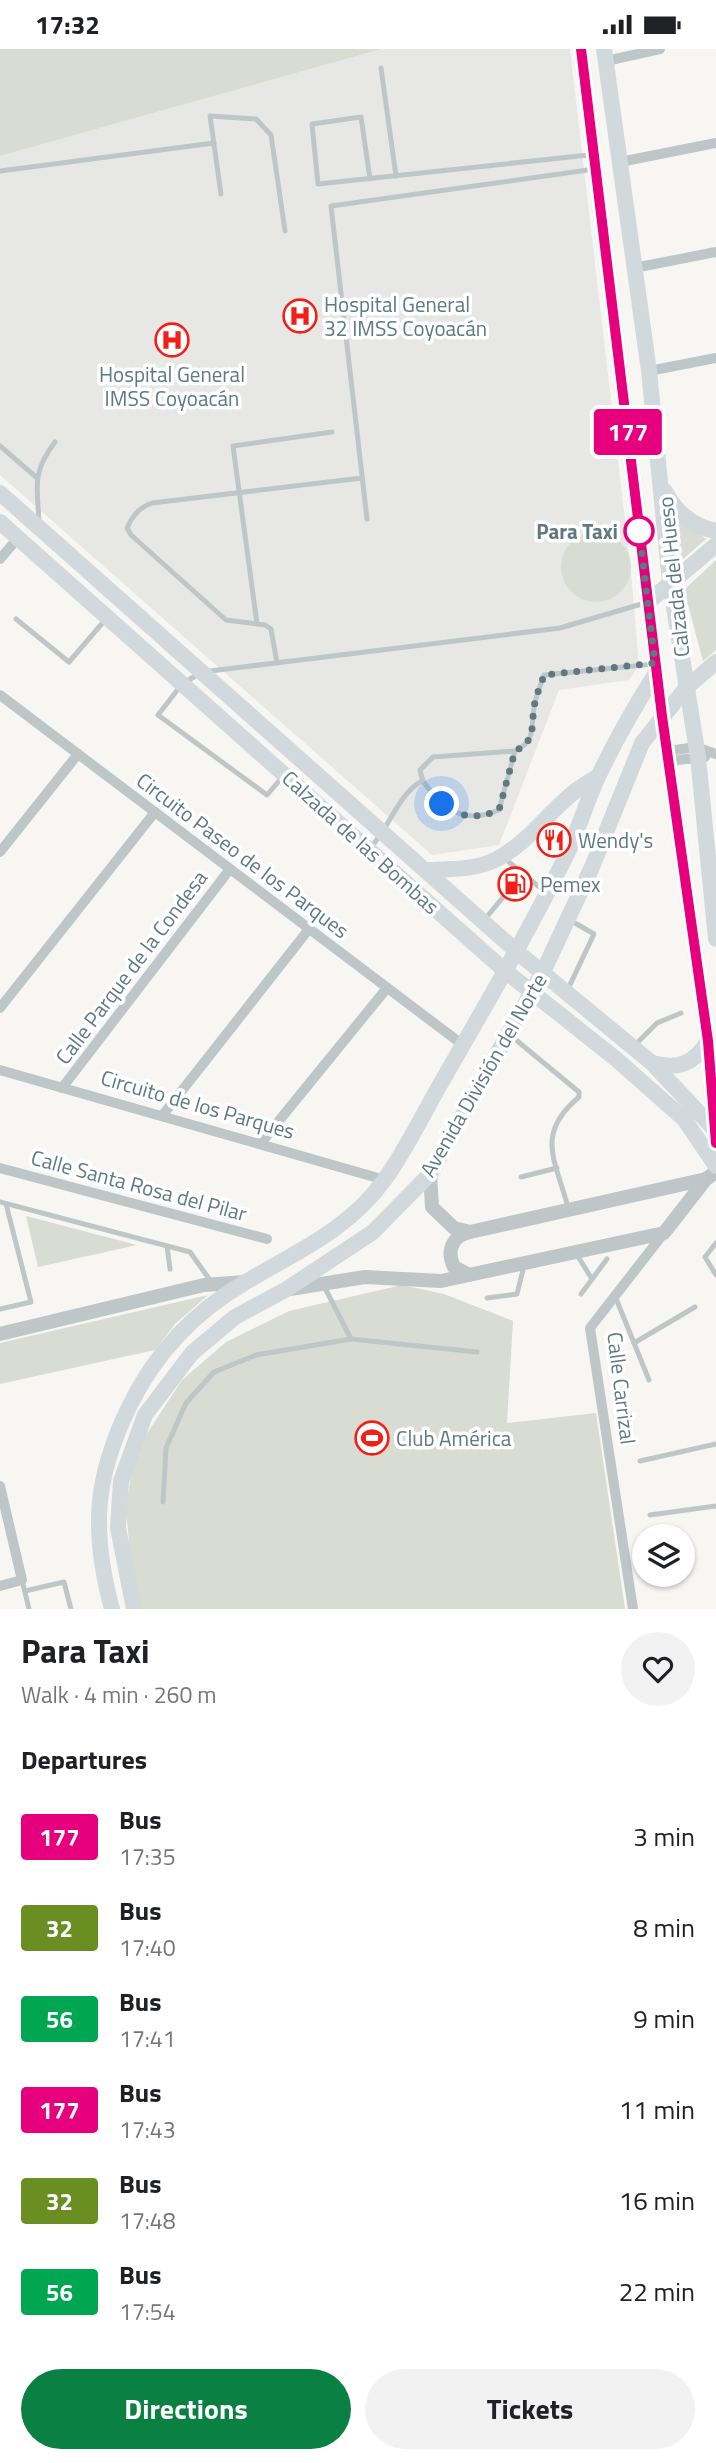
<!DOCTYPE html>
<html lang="en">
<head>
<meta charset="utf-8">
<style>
  body { margin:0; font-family:"Titillium Web",sans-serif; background:#f2f2f2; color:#202124; height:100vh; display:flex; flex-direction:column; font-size:26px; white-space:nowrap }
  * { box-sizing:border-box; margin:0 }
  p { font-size:23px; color:#757577 }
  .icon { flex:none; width:38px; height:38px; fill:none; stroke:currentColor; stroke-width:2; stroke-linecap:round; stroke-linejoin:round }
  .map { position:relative; height:1560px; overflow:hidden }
  .side { display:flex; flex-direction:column; background:#fff; flex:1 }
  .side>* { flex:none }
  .badge { padding:0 14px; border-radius:5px; font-size:24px; line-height:46px }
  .tools { position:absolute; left:632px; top:1475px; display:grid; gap:14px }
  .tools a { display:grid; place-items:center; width:63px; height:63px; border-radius:50%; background:#fff; box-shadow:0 2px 5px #0004; font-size:35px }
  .you { position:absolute; width:35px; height:35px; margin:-18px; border:5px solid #fff; border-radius:50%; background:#1a73e8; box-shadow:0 0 0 10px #1a73e833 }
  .map>.badge { position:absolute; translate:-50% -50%; box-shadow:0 0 0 4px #fff }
  h2 { padding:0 21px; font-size:26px; line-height:63px }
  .round { display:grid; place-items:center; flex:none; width:74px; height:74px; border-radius:37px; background:#f2f2f2 }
  .summary { display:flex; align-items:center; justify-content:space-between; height:119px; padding:0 21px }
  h1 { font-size:33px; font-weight:700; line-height:52px }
  .primary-button { display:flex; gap:14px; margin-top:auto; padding:14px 21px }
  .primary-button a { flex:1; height:80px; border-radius:42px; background:#0b8043; color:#fff; font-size:28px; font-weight:700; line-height:80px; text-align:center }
  .primary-button a+a { background:#f2f2f2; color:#202124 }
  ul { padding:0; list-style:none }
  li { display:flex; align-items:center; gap:21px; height:91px; padding:0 21px }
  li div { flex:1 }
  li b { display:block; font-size:26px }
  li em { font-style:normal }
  li .badge { min-width:77px; font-weight:700; text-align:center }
  .status { display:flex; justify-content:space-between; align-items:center; height:49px; padding:0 35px; background:#fff; direction:ltr }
  .status svg { height:19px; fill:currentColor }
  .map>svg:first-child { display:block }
  .built { fill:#e7e8e6 }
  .green { fill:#d8dcd2 }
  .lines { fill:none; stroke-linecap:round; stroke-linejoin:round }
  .service { stroke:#bfc6c8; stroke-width:5 }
  .minor { stroke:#bfc6c8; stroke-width:10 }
  .tertiary { stroke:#bfc6c8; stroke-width:14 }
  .secondary { stroke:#d2d9dc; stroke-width:16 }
  .line-casing { stroke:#fff; stroke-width:16 }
  .line { stroke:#e6007e; stroke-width:10 }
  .walk { stroke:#5f7981; stroke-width:7; stroke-dasharray:0 12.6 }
  .stop-dot { fill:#fff; stroke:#e6007e; stroke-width:3.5 }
  .labels { text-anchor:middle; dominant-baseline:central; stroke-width:7; stroke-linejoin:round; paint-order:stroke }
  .poi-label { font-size:21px; fill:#5f7981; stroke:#fff; text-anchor:start }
  .stop-label { font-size:21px; font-weight:bold; fill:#5f7981; stroke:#fff; text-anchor:end }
  .street-label { font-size:21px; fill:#5f7981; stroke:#fff }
</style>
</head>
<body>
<div class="status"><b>17:32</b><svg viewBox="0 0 49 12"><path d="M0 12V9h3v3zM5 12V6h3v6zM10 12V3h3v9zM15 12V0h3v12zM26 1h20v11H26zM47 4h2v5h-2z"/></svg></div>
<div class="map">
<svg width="716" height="1560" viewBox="0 0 716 1560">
  <rect width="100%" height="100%" fill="#f7f6f3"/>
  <path class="built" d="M382 0H570L631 523 639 617 629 631 559 641 499 796 432 806 0 426V107Z"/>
  <g class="green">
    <path d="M0 0H382L0 107Z"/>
    <path d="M673 460 706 490 682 511Z"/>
    <circle cx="596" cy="518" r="35"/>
    <path d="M716 511V601L703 612 684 541Z"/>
    <path d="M26 1167 137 1196 38 1218Z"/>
    <path d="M402 1236 444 1245 513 1272 507 1374 596 1364 625 1560H142L131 1517 126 1459 134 1404 182 1331 226 1293 289 1262Z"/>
    <path d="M208 1246 175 1275 155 1301 0 1335V1294Z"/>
  </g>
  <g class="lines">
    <g class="service">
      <path d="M381 19 396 127"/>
      <path d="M0 122 214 94"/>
      <path d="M370 130 361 68 312 75 318 135 579 107 593 106"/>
      <path d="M221 145 210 67 256 70 271 86 285 182"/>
      <path d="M0 397 36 428"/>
      <path d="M367 470 331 157 595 120"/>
      <path d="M39 472C37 437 32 423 55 393"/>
      <path d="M16 570 69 613 105 571"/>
      <path d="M257 575 233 397 332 383"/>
      <path d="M277 614 271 580 265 576 226 571 131 486 127 479C132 467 140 458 152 454L362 429"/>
      <path d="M515 702 499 761C473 772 452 768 433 745 426 736 422 733 420 721L433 708 515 702C536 692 531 678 534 659 535 648 541 636 544 626L654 615"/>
      <path d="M284 726 267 746 158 666 182 635 202 623 560 579 645 554"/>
      <path d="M371 798C389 779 399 744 422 732"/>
      <path d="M503 808 544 842"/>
      <path d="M485 870 523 824"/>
      <path d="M568 940 594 885 568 870"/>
      <path d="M510 986 579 1043V1048C535 1085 555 1110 568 1158"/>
      <path d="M635 996 657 974 681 964"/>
      <path d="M521 1128 557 1119"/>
      <path d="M0 1153 190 1203 212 1234"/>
      <path d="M716 1194 705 1208 716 1226"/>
      <path d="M167 1197 170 1220"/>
      <path d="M577 1206 592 1230"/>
      <path d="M324 1237 351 1290 477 1303"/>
      <path d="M581 1245 607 1210"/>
      <path d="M615 1247 649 1331"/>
      <path d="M487 1249 517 1245 524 1217"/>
      <path d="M0 1260 31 1253 6 1155"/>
      <path d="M634 1294 695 1258"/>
      <path d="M640 1412 716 1395"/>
      <path d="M163 1453 166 1399 186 1354 214 1323 256 1306 351 1290"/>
      <path d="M650 1466 716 1457"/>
      <path d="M22 1531 29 1560"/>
      <path d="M25 1542 64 1533 71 1560"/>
    </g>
    <g class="minor">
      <path d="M606 12 660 0"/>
      <path d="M620 113 716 94"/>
      <path d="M634 219 716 203"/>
      <path d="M649 322 716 309"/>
      <path d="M0 510 18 489"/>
      <path d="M0 646 463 996"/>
      <path d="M668 702 696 698 716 705"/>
      <path d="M669 712 705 708"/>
      <path d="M0 803 78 705"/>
      <path d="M0 959 155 763"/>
      <path d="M0 1021 385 1131"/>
      <path d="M62 1039 230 820"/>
      <path d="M162 1067 309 880"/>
      <path d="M260 1095 387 939"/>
      <path d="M0 1119 267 1190"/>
      <path d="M0 1437 22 1531 0 1537"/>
      <path d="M633 1560 590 1279 664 1184"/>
    </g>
    <g class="tertiary">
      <path d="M430 1125 432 1158 454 1179 470 1183 706 1130"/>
      <path d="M469 1226 454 1218C446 1202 452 1187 470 1183"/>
      <path d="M290 1240 365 1228 441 1232 664 1184 706 1130 716 1123"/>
      <path d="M0 1285 204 1236 245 1233"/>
    </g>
    <g class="secondary">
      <path d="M581 0 662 667 708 992 716 1094"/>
      <path d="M604 0 649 322 670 533 698 708 716 890"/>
      <path d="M665 442C675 462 693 478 716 482"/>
      <path d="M0 444 516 902 652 1014 716 1082"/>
      <path d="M0 473 504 921 616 1010 684 1070 716 1117"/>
      <path d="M648 553 716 496"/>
      <path d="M428 821C451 820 476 821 497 810 537 789 556 748 598 728"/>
      <path d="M652 1014C678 1021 694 1015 708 992"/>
      <path d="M112 1560C91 1482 94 1429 130 1356 156 1303 193 1264 244 1234 296 1203 349 1181 385 1130 408 1098 425 1061 445 1027 487 954 529 882 566 807 578 782 586 754 598 728 615 692 635 657 656 624"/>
      <path d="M134 1560 118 1479 121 1432 145 1366 192 1304 235 1268 287 1240 373 1183 430 1125 543 923 592 818 642 694 686 639 716 613"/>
    </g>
  </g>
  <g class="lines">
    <defs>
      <path id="line" d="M581 0 662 667 708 992 716 1094"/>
    </defs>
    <use href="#line" class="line-casing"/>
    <use href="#line" class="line"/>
    <path class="walk" d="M442 755C461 769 477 770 499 761L515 702C536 692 531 678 534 659 535 648 541 636 544 626L655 614 638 472 639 482"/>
  </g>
  <defs>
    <symbol id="hospital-ring" viewBox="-11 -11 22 22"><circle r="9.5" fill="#fff" stroke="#f31f17" stroke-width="1.5"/><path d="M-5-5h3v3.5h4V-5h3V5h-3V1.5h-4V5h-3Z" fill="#f31f17"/></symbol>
    <symbol id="restaurant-ring" viewBox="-11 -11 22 22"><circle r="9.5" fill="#fff" stroke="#f31f17" stroke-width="1.5"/><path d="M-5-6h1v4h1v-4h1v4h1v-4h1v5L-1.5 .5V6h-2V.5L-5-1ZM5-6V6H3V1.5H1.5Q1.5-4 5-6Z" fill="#f31f17"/></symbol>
    <symbol id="fuel-ring" viewBox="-11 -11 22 22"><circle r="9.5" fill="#fff" stroke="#f31f17" stroke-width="1.5"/><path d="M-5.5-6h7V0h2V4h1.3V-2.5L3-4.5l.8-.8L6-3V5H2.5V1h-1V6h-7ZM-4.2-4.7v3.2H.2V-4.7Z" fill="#f31f17"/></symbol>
    <symbol id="stadium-ring" viewBox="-11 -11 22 22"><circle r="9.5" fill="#fff" stroke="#f31f17" stroke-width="1.5"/><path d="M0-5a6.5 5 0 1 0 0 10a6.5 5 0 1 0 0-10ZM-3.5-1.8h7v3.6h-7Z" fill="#f31f17"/></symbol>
  </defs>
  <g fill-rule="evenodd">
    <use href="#hospital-ring" x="281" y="248" width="38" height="38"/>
    <use href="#hospital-ring" x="153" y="272" width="38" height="38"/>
    <use href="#restaurant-ring" x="535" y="772" width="38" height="38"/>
    <use href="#fuel-ring" x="496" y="816" width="38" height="38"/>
    <use href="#stadium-ring" x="353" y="1370" width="38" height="38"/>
  </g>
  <circle class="stop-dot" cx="639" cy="482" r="14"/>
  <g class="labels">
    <g class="poi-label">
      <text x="324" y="255">Hospital General<tspan x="324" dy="24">32 IMSS Coyoacán</tspan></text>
      <text x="172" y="325" text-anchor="middle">Hospital General<tspan x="172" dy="24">IMSS Coyoacán</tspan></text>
      <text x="578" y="791">Wendy's</text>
      <text x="540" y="835">Pemex</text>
      <text x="396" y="1389">Club América</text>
    </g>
    <g class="stop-label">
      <text x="618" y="482">Para Taxi</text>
    </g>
    <g class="street-label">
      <text transform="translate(673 528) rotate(-96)">Calzada del Hueso</text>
      <text transform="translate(361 793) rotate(42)">Calzada de las Bombas</text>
      <text transform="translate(243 806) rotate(37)">Circuito Paseo de los Parques</text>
      <text transform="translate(131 918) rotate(-53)">Calle Parque de la Condesa</text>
      <text transform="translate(483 1026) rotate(-60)">Avenida División del Norte</text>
      <text transform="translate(198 1055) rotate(16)">Circuito de los Parques</text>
      <text transform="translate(139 1136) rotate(15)">Calle Santa Rosa del Pilar</text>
      <text transform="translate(622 1339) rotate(83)">Calle Carrizal</text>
    </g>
  </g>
</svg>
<div class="tools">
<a><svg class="icon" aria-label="layers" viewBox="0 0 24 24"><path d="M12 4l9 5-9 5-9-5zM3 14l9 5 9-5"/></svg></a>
</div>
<div class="you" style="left:442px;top:755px"></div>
<b class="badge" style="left:628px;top:383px;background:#e6007e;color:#fff">177</b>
</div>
<section class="side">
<div class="summary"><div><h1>Para Taxi</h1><p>Walk · 4 min · 260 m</p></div><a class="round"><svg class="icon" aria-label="heart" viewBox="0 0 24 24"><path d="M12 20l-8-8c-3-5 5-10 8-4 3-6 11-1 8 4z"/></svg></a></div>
<h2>Departures</h2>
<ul>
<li><span class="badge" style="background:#e6007e;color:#fff">177</span><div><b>Bus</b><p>17:35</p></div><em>3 min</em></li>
<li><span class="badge" style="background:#6b8e23;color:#fff">32</span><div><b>Bus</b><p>17:40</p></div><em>8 min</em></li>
<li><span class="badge" style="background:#00a651;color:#fff">56</span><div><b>Bus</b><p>17:41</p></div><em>9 min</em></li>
<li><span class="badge" style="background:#e6007e;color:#fff">177</span><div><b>Bus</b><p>17:43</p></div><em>11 min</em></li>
<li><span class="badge" style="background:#6b8e23;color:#fff">32</span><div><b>Bus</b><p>17:48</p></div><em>16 min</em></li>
<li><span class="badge" style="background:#00a651;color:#fff">56</span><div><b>Bus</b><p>17:54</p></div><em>22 min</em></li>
</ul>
<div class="primary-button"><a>Directions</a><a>Tickets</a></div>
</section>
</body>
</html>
